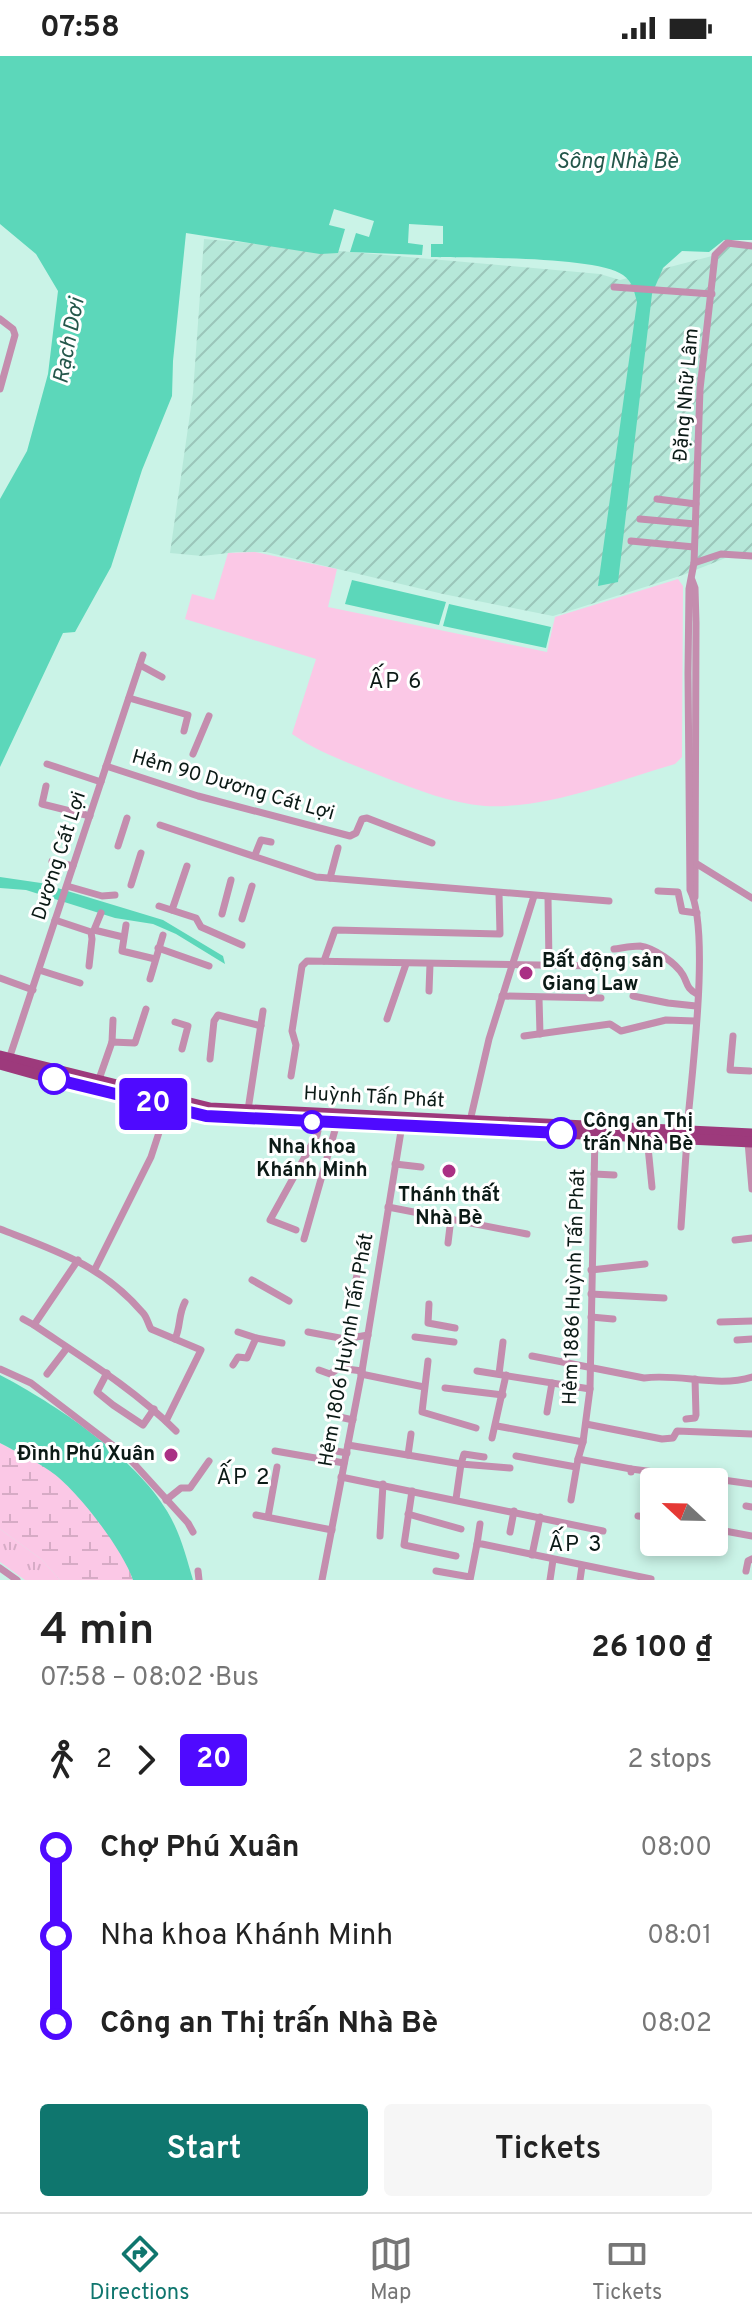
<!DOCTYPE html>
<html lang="en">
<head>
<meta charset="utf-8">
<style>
  body { margin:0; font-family:Overpass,sans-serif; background:#f6f6f6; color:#222; height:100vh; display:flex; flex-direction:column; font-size:30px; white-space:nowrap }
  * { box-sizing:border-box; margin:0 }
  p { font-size:26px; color:#767676 }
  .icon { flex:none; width:44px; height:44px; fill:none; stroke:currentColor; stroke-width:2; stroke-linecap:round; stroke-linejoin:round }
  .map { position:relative; height:1524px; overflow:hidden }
  .side { display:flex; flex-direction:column; background:#fff; flex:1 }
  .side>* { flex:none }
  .badge { padding:0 16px; border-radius:6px; font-size:28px; line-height:52px }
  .needle { width:52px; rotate:292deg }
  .tools { position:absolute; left:640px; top:1412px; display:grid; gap:16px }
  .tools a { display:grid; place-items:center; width:88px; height:88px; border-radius:8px; background:#fff; box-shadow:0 4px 12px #0003; font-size:40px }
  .map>.badge { position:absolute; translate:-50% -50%; box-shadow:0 0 0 4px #fff }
  .legs { display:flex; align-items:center; gap:12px; height:88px; padding:0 40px; font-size:26px }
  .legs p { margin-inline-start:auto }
  .headline { display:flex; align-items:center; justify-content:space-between; height:136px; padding:0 40px }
  h1 { font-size:44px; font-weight:600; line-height:60px }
  .button { display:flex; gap:16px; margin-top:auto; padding:16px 40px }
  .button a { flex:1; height:92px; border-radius:8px; background:#0f766e; color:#fff; font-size:32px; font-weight:600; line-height:92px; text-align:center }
  .button a+a { background:#f6f6f6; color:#222 }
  ul { padding:0 40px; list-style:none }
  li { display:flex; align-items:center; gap:28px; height:88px; font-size:30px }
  li i { display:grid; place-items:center; width:12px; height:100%; margin:0 10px; background:currentColor }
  li i::after { content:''; width:20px; height:20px; margin:-10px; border:6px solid; border-radius:50%; background:#fff }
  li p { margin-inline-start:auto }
  li:first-child i { background:linear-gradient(#0000 50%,currentColor 0) }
  li:last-child i { background:linear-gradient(currentColor 50%,#0000 0) }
  .status { display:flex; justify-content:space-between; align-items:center; height:56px; padding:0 40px; background:#fff; direction:ltr }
  .status svg { height:22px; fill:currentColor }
  .tab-bar { display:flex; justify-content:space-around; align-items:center; height:112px; border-top:2px solid #e0e0e0; background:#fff; font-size:22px; color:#767676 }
  .tab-bar a { display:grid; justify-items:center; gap:4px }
  .tab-bar .selected { color:#0f766e }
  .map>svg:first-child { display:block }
  .industrial { fill:url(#industrial-furrows) }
  .grass { fill:#fbc8e6 }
  .wetland { fill:url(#wetland-marsh) }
  .park { fill:url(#park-tufts) }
  .water { fill:#5cd7ba }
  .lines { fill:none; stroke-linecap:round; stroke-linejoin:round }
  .minor { stroke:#c48dae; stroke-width:7 }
  .primary { stroke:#9d3a7c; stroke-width:11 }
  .line-1-casing { stroke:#fff; stroke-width:18 }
  .line-1 { stroke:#4f0aff; stroke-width:12 }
  .poi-dot { fill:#aa3084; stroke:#fff; stroke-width:3 }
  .stop-1-dot { fill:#fff; stroke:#4f0aff; stroke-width:4 }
  .labels { text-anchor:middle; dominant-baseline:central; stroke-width:6; stroke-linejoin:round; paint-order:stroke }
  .street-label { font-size:20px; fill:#0b1a16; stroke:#fff }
  .poi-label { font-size:20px; font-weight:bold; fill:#0b1a16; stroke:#fff; text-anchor:start }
  .stop-label { font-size:20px; font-weight:bold; fill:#0b1a16; stroke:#fff; text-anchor:start }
  .water-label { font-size:22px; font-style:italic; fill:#24574b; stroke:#fff }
  .neighbourhood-label { font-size:22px; letter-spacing:2px; fill:#0b1a16; stroke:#fff }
</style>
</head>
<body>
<div class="status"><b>07:58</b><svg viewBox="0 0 49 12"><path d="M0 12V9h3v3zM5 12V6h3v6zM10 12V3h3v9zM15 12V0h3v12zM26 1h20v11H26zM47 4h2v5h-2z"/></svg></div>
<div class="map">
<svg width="752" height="1524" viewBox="0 0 752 1524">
  <defs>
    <pattern id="industrial-furrows" width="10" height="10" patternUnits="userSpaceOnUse" patternTransform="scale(2)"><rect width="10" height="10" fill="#b6e8d9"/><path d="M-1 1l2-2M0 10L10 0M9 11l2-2" fill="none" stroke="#9bc6ba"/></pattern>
    <pattern id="wetland-marsh" width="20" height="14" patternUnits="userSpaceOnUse" patternTransform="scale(2)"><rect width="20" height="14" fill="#fbc8e6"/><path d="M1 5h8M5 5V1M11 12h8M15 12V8" fill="none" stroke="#d6abc5"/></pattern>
    <pattern id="park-tufts" width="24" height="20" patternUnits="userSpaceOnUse" patternTransform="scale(2)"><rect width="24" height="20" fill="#fbc8e6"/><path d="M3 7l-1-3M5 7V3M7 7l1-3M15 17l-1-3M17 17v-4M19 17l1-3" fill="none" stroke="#d6abc5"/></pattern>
  </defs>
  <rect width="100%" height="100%" fill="#caf3e7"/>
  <path class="industrial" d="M204 183 600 218 620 224 712 200 724 187H752V503L728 501 683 519 553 560 443 538 266 496H237L202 500 170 497 193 337Z"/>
  <path class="grass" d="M255 496 337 513 328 551 547 596 555 561 678 523 683 530 682 701 675 708C615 725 549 753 485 750 450 747 418 734 386 722 354 709 321 698 292 678L316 603 185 563 192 538 214 544 228 497Z"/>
  <path class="wetland" d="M0 1387C17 1397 40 1405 55 1418 86 1446 120 1484 133 1524H60L41 1503 0 1473Z"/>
  <path class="park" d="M0 1473 41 1503 60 1524H25L0 1506Z"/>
  <g class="water">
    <path d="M0 0H752V184H724L709 196 682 195 663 212 652 238 618 526 598 530 637 246C634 235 633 226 623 219 596 200 470 202 431 201V188H443V170L409 168 408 187 423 189 422 199 350 196 356 177 369 181 374 165 334 153 329 169 345 173 338 197 320 198 186 177 173 305 172 340 142 414 111 511 75 576 63 577 0 711V443L27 395 48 318 58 235 36 198 0 168Z"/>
    <path d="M352 524 446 546 439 569 345 548Z"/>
    <path d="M449 548 551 571 546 592 443 570Z"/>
    <path d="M0 821 41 827 163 864 223 900 225 908 176 878 153 868 115 862 26 834 0 832Z"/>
    <path d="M0 1319C54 1347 136 1402 167 1455 180 1476 186 1500 193 1524H133C123 1494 76 1432 50 1415 34 1404 17 1396 0 1387Z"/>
  </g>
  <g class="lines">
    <g class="minor">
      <path d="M614 231 712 238"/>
      <path d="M0 263 13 273 15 279 0 333"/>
      <path d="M657 443 696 448"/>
      <path d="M640 463 695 468"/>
      <path d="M631 485 694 491"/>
      <path d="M694 507 721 498 752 500"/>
      <path d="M692 524 695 532 696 567 695 841"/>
      <path d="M140 609 162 621"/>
      <path d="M129 642 188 659 184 675"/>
      <path d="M193 698 209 660"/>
      <path d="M47 708 101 726"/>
      <path d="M106 710 198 740 350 780 356 777 362 763 367 762 432 787"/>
      <path d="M46 730 42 748 90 760"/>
      <path d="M160 769 316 821 609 845"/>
      <path d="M118 790 127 762"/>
      <path d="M255 799 261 784 271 786"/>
      <path d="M52 805 73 810"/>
      <path d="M697 808 752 842"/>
      <path d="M330 822 338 792"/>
      <path d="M131 829 141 797"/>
      <path d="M67 830 102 840 115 839"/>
      <path d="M658 835 678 836 682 855 697 857"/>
      <path d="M548 841 549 909"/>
      <path d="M159 850 196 862 201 871 242 889"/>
      <path d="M172 854 187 810"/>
      <path d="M101 857 94 874 123 881"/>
      <path d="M222 858 231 824"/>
      <path d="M242 863 252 830"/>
      <path d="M55 864 91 876 92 883 89 910"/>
      <path d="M126 869 122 895 155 903"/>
      <path d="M158 892 209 910"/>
      <path d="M614 893C622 892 632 890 640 890 654 892 676 907 683 919 688 928 686 932 697 938"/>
      <path d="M324 905 335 874 500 878 499 837"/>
      <path d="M39 914 80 927"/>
      <path d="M0 922 33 934"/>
      <path d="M150 923 163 879"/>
      <path d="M429 935 430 908"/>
      <path d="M502 940 601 942"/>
      <path d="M633 940 668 947 696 950"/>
      <path d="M539 942 540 978"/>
      <path d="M387 963 406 908"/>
      <path d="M175 966 188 970 182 993"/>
      <path d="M524 980 610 968 621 975 666 964 695 965"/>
      <path d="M733 980 730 1014 750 1015"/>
      <path d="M112 986 113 964"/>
      <path d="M9 1003 143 599"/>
      <path d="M210 1003 214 965 218 959 261 970"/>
      <path d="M291 1020 296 989 292 975 302 910 307 905 599 910"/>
      <path d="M98 1026 112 986 135 987 146 953"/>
      <path d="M248 1054 263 955"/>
      <path d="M470 1065 489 983 534 840"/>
      <path d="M687 1074C691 1023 711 875 690 834L688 617 689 533 694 507 700 333 715 199 727 187 752 190"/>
      <path d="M647 1081 652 1131"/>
      <path d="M748 1086 752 1133"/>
      <path d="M395 1108 421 1111"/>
      <path d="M594 1118 614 1119"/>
      <path d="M388 1151 527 1178"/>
      <path d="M681 1171 687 1083"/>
      <path d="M0 1173C57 1195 102 1209 143 1257 147 1261 148 1268 151 1273L201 1294 166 1365"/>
      <path d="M296 1174 270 1164 317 1079 320 1066"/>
      <path d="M304 1183 337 1067"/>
      <path d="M735 1184 752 1182"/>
      <path d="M448 1187 451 1162"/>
      <path d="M78 1204 34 1269C83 1302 134 1333 176 1375"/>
      <path d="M95 1213 151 1101 167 1052"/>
      <path d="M591 1214 645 1208"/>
      <path d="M252 1224 289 1245"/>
      <path d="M355 1229 360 1203"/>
      <path d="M591 1238 664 1242"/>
      <path d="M429 1248 428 1267 455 1272"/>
      <path d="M591 1261 613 1263"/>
      <path d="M23 1263 34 1269"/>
      <path d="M720 1266 752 1265"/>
      <path d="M308 1276 345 1283 368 1279"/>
      <path d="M415 1281 454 1286"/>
      <path d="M256 1282 282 1287"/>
      <path d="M175 1283C181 1270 178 1259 185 1246"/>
      <path d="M737 1284 752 1283"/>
      <path d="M532 1300 644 1322C680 1317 717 1332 752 1321"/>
      <path d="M428 1305 422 1356 476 1372"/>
      <path d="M233 1309 238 1301 247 1302 256 1282 238 1276"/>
      <path d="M0 1313 31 1327 128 1401 188 1467 193 1476"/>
      <path d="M319 1314 330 1318 339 1312 362 1315"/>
      <path d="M477 1315 590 1333"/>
      <path d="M107 1317 97 1336 113 1349 143 1369 154 1353"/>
      <path d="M47 1318 67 1292"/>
      <path d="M361 1318 424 1331"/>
      <path d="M499 1318 503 1286"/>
      <path d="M445 1332 503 1339"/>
      <path d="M547 1356 552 1327"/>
      <path d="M335 1360 353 1364"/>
      <path d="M686 1363 695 1362 696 1359 695 1323"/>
      <path d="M586 1368 662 1383 673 1382 677 1375 752 1378"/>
      <path d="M497 1370 583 1386"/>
      <path d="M492 1382 506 1319"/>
      <path d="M348 1389 461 1408 456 1443"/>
      <path d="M325 1393 347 1397"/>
      <path d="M275 1395 344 1407"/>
      <path d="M408 1399 411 1378"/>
      <path d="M516 1400 576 1411"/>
      <path d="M484 1401 464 1398 461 1408 510 1412"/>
      <path d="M578 1403 631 1413V1416"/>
      <path d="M631 1413 662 1417"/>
      <path d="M341 1421 603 1475"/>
      <path d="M716 1423 752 1428"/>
      <path d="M412 1435 404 1489 456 1500"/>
      <path d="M166 1444 181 1432H190L209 1405"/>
      <path d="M571 1444 578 1403 583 1386 590 1333 595 1078"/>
      <path d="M746 1450 752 1451"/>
      <path d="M408 1458 461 1473"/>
      <path d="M256 1459 332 1474"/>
      <path d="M638 1460 654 1462"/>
      <path d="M268 1461 277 1411"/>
      <path d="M714 1473 752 1480"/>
      <path d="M510 1476 514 1455"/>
      <path d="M380 1480 383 1428"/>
      <path d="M477 1488 480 1468"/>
      <path d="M532 1499 540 1461"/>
      <path d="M0 1512 17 1524"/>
      <path d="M198 1515 199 1524"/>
      <path d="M436 1515 470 1521"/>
      <path d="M746 1515 748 1505 752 1503"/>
      <path d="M322 1524 362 1315 402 1069"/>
      <path d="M470 1524 477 1488H482L651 1523"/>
      <path d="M550 1524 553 1504"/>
      <path d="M580 1524 582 1510"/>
    </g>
    <g class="primary">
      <path d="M0 1000 210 1052 752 1078"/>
      <path d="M0 1008 100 1036 206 1060 752 1086"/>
    </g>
  </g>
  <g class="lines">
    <defs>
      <path id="line-1" d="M54 1023 206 1060 561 1077"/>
    </defs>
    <use href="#line-1" class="line-1-casing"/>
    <use href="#line-1" class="line-1"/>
  </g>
  <g class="poi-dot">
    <circle cx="526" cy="917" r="8"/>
    <circle cx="449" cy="1115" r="8"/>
    <circle cx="171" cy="1399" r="8"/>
  </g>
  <g class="stop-1-dot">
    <circle cx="54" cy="1023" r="14"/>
    <circle cx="312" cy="1066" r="10"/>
    <circle cx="561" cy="1077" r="14"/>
  </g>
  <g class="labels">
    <g class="street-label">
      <text transform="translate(687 339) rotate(-85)">Đặng Nhữ Lâm</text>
      <text transform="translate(233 730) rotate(16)">Hẻm 90 Dương Cát Lợi</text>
      <text transform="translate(60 800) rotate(-72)">Dương Cát Lợi</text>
      <text transform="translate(374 1042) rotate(3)">Huỳnh Tấn Phát</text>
      <text transform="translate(575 1231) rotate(-88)">Hẻm 1886 Huỳnh Tấn Phát</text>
      <text transform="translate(347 1294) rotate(-80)">Hẻm 1806 Huỳnh Tấn Phát</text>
    </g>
    <g class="poi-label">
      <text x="542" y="906">Bất động sản<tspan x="542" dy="23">Giang Law</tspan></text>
      <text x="449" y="1140" text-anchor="middle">Thánh thất<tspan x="449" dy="23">Nhà Bè</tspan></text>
      <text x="155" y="1399" text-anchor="end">Đình Phú Xuân</text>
    </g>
    <g class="stop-label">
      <text x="583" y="1066">Công an Thị<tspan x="583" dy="23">trấn Nhà Bè</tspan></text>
      <text x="312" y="1092" text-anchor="middle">Nha khoa<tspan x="312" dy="23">Khánh Minh</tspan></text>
    </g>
    <g class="water-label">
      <text x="617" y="106">Sông Nhà Bè</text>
      <text transform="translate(70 285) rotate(-79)">Rạch Dơi</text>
    </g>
    <g class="neighbourhood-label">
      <text x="396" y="626">ẤP 6</text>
      <text x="244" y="1422">ẤP 2</text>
      <text x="576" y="1489">ẤP 3</text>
    </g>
  </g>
</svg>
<div class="tools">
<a><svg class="needle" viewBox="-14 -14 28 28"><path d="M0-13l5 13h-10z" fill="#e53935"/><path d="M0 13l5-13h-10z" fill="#767676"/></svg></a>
</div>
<b class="badge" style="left:153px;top:1048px;background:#4f0aff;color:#fff">20</b>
</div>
<section class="side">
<div class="headline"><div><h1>4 min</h1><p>07:58 – 08:02 · Bus</p></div><b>26 100 ₫</b></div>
<div class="legs"><svg class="icon" aria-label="walk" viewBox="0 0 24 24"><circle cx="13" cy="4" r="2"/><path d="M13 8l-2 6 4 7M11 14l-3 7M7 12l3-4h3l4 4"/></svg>2<svg class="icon" aria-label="forward" viewBox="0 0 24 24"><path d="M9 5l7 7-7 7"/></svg><b class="badge" style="background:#4f0aff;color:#fff">20</b><p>2 stops</p></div>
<ul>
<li><i style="color:#4f0aff"></i><b>Chợ Phú Xuân</b><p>08:00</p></li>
<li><i style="color:#4f0aff"></i><span>Nha khoa Khánh Minh</span><p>08:01</p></li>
<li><i style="color:#4f0aff"></i><b>Công an Thị trấn Nhà Bè</b><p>08:02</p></li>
</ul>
<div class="button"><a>Start</a><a>Tickets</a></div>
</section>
<nav class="tab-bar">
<a class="selected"><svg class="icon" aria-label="directions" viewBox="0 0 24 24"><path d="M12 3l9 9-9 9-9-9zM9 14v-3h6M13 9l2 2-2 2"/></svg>Directions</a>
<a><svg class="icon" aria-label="map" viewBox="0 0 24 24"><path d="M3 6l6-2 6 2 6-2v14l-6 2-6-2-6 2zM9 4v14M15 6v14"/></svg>Map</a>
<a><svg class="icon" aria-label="tickets" viewBox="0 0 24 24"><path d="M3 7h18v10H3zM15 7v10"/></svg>Tickets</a>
</nav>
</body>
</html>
